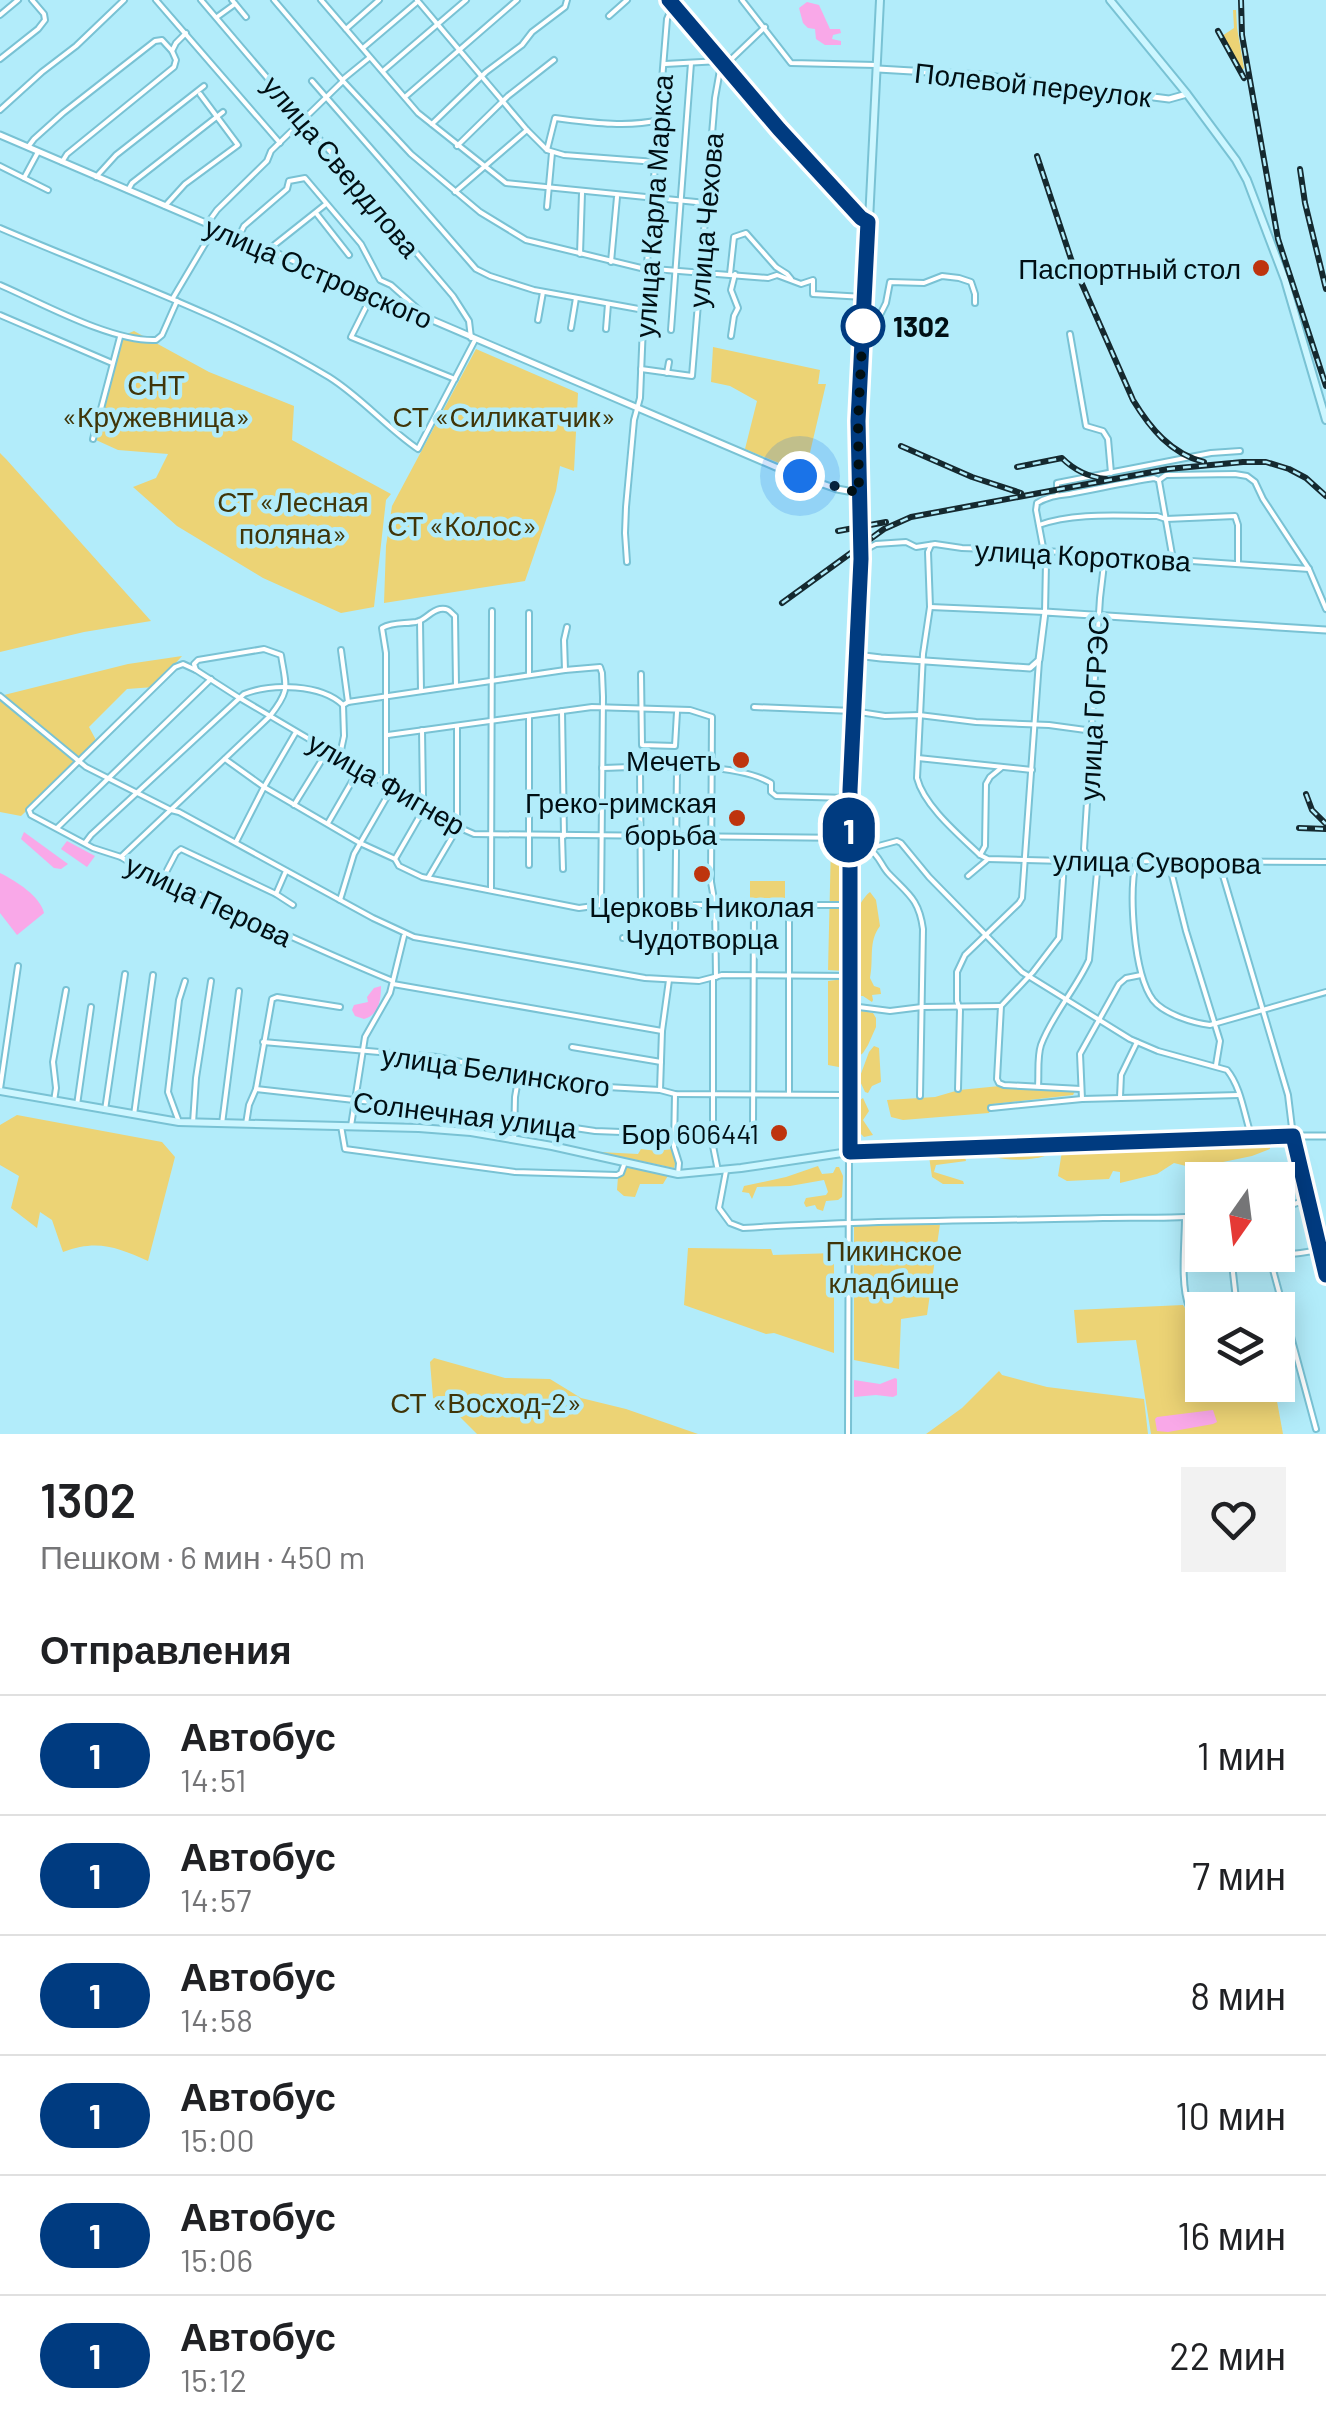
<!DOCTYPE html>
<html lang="ru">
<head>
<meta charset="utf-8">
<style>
  body { margin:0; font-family:Barlow,sans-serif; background:#f2f2f2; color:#202124; height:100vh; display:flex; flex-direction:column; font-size:38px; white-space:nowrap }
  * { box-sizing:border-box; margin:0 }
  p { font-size:32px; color:#757577 }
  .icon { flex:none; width:55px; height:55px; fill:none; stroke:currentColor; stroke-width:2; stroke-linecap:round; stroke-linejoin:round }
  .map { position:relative; height:1434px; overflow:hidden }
  .details { display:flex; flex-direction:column; background:#fff; flex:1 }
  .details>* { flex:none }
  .badge { padding:0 20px; border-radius:32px; font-size:35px; line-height:65px }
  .needle { width:65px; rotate:194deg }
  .controls { position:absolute; left:1185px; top:1162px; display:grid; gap:20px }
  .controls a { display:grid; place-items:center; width:110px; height:110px; border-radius:0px; background:#fff; box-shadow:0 5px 25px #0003; font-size:50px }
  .you { position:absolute; width:50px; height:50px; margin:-25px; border:8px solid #fff; border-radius:50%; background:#1a73e8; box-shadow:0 0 0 15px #1a73e833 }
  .map>.badge { position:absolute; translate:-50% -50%; box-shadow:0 0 0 5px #fff }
  h2 { padding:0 40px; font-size:38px; line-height:90px }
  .round { display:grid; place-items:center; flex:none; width:105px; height:105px; border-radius:0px; background:#f2f2f2 }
  .head { display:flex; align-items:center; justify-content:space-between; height:170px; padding:0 40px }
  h1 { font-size:48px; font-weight:600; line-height:75px }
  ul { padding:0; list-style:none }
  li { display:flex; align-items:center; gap:30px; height:120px; padding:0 40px; border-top:2px solid #e0e0e0 }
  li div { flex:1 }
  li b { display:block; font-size:38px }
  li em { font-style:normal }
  li .badge { min-width:110px; font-weight:700; text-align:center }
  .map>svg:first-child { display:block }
  .green { fill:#ecd375 }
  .water { fill:#f9a8e8 }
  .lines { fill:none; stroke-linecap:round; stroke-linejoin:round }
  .minor-casing { stroke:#79c2d4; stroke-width:8 }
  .tertiary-casing { stroke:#79c2d4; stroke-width:9 }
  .secondary-casing { stroke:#79c2d4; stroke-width:10 }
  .minor { stroke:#fff; stroke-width:4 }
  .tertiary { stroke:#fff; stroke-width:5 }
  .secondary { stroke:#ccf6ff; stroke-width:6 }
  .rail-casing { stroke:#15292f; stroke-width:6 }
  .rail { stroke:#b2ecfa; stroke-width:2.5; stroke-dasharray:8; stroke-linecap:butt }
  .line-casing { stroke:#fff; stroke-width:22 }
  .line { stroke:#003b80; stroke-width:15 }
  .walk { stroke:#000f14; stroke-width:10; stroke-dasharray:0 18 }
  .poi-dot { fill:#be340e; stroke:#b2ecfa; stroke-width:4 }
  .stop-dot { fill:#fff; stroke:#003b80; stroke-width:5 }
  .labels { text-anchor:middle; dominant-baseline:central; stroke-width:9; stroke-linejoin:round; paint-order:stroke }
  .street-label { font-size:28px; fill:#000f14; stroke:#b2ecfa }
  .poi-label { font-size:28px; fill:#000f14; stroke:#b2ecfa; text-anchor:end }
  .stop-label { font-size:28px; font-weight:bold; fill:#000f14; stroke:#b2ecfa; text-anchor:start }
  .park-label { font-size:28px; fill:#403508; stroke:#b2ecfa }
</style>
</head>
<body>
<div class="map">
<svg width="1326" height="1434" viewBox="0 0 1326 1434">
  <rect width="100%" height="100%" fill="#b2ecfa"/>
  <g class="green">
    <path d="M1233 10H1236L1237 28 1244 68 1240 72 1222 36 1234 28Z"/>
    <path d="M134 331 209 372 294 406 292 440 391 494 386 500 374 607 341 613 263 578 177 526 133 487 156 478 168 454 118 450 96 440 120 337Z"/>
    <path d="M713 347 820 370 818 384H826L805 474 745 449 757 401 730 386 711 382Z"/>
    <path d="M476 349 578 393 574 471 560 466 556 491 525 581 384 603 386 546 392 506Z"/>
    <path d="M0 453 6 459 151 621 84 632 0 652Z"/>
    <path d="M182 656 154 687 127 689 89 727 97 742 21 816 0 812V696L128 664Z"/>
    <path d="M839 842 844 852V971L828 970 831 844Z"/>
    <rect x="750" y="881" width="35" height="17"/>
    <path d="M870 892 876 900 880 926C868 942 874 958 870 978L874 986 880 988 881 994 872 995 873 1000 872 1002 863 996H856L854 994 856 988 852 983V959L858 955V947L854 944C854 925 855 904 870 892Z"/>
    <path d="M844 979V1068L828 1065V981Z"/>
    <path d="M862 1011 873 1013 876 1018V1027L868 1045 863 1053 852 1062 854 1049 853 1017 856 1013Z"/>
    <path d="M874 1046 879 1048 881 1082 872 1086 868 1093 865 1092 859 1079 869 1052Z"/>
    <path d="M1000 1086 1075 1091 1073 1095 993 1104 989 1113 903 1120 891 1117 887 1100 935 1097 959 1090Z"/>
    <path d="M863 1098 869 1111 863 1120 873 1135 864 1137 854 1127V1104Z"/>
    <path d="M17 1115 162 1142 175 1157 148 1261C117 1247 97 1239 63 1252L52 1220 40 1212 37 1228 11 1208 19 1176 0 1165V1125Z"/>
    <path d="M1264 1141 1270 1143V1149L1252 1156 1194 1168 1174 1163 1157 1174 1120 1183V1172L1113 1171 1109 1179 1067 1181 1058 1176 1062 1151 1115 1146Z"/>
    <path d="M641 1149 657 1151 673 1149 676 1160 674 1168 599 1152 638 1154Z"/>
    <path d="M1054 1149 1053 1153C1035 1161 1012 1161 993 1157L992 1154 996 1150Z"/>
    <path d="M935 1153H964L966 1161 936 1165 934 1172 963 1181 964 1184H943L932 1177 929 1156Z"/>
    <path d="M626 1163 669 1174 663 1184H640L635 1197 624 1196 617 1190 618 1177 622 1174Z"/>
    <path d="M818 1166 822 1174 833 1173 836 1167H839L843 1176 842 1197 838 1200 826 1201 823 1211 817 1209 815 1205 806 1207 804 1203 806 1198 826 1195 828 1192 824 1180 790 1186 757 1187 752 1199 749 1193 742 1192 744 1186 786 1177Z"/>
    <path d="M940 1224 927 1315 901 1319 899 1369 854 1360V1226Z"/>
    <path d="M688 1248 771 1249 773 1255 834 1253V1353L774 1333 766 1334 684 1305Z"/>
    <path d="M1183 1305 1185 1308 1186 1327 1202 1326V1385H1274L1283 1434H1151L1136 1340 1077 1343 1074 1310Z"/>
    <path d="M434 1358 505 1378 550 1379 581 1398 626 1409 698 1434H477L452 1409 433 1398 430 1362Z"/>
    <path d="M999 1371 1002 1375 1047 1387 1144 1399 1148 1434H926L962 1408Z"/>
  </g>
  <g class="water">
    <path d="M807 2 819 5 830 29H840L841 33 833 35 832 39 841 41V45H825L816 39 815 29 808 28 803 23 799 8Z"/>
    <path d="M24 832 68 864 61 869 54 868 21 839Z"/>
    <path d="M67 841 95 856 87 867 61 849Z"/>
    <path d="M0 873C16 881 40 896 44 913L17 935 0 913Z"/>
    <path d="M381 986C381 1000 379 1015 364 1019L355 1016 352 1010 354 1005 368 1002 367 997 374 988Z"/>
    <path d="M895 1378 897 1379V1395L893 1397 876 1395 854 1397V1380L880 1384Z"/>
    <path d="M1213 1410 1217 1422 1213 1424 1168 1432 1157 1431 1155 1419 1157 1417Z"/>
  </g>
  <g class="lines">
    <defs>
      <g id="minor">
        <path d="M156 0 280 143"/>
        <path d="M201 0 453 296 469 321 471 338"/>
        <path d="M232 0 246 17"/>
        <path d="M274 0 343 81 411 154 480 212 526 240 641 268 768 278 777 275 801 284 813 280V294L864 297"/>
        <path d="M321 0 418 113 506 183 706 203"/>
        <path d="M417 0 527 130 547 150 564 155 656 162"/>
        <path d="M742 0 791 63 876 65"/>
        <path d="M0 15 18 0"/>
        <path d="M609 16 627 0"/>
        <path d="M217 17 235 4"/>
        <path d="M346 29 379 0"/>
        <path d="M363 48 416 3"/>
        <path d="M0 59 38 29 45 20 44 14 32 0"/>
        <path d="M665 64 720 61"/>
        <path d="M383 71 466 0"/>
        <path d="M342 80 369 58"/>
        <path d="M312 81 476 269 490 276 534 290 644 310"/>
        <path d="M405 97 517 0"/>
        <path d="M0 110 42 72 76 46 124 0"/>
        <path d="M432 124 486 72 522 45 532 32 565 7 567 0"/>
        <path d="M457 146 508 96 554 60"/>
        <path d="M28 147 34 139 63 113 155 41 162 40 172 51 176 43 186 33"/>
        <path d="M547 150 555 118C588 122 626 128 659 120"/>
        <path d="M62 162 67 154 174 67 176 60 172 51"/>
        <path d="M0 166 48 190"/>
        <path d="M96 177 116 155 204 86"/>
        <path d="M24 178 38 152"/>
        <path d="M128 190 132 183 223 112"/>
        <path d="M455 192 527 130"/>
        <path d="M165 206 185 184 238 145 200 94"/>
        <path d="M547 207 552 153"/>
        <path d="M316 213 349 255"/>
        <path d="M207 224 217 210 267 161 271 151 343 81"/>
        <path d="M0 228C111 276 225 314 329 377 361 397 387 428 418 449L475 340"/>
        <path d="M239 236 244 226 287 189 289 181 305 178 361 244 380 280 391 285 419 310 421 316"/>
        <path d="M268 250 326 204"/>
        <path d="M580 254 582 193"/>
        <path d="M611 262 617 197"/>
        <path d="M730 274 734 237 746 233 776 267 787 274 791 279"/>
        <path d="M0 285C42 303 111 342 156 340L162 335 177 301"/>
        <path d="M372 295 351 337 455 379"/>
        <path d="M173 298 215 227"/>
        <path d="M0 315 112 363"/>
        <path d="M864 316 881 313 886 303 890 282 924 283 942 276 959 278 971 282 975 294V303"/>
        <path d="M538 320 543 292"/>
        <path d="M571 328 576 298"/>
        <path d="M606 329 608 304"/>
        <path d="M671 330 691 63"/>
        <path d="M1070 334 1086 426 1103 431 1108 439 1111 473"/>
        <path d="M731 336 734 316 738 308 731 290 735 274"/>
        <path d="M641 369 692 376 715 98 720 70 765 27"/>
        <path d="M667 373 669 362"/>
        <path d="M93 439 120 337"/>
        <path d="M1159 481 1173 560"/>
        <path d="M1057 492V483L1211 453 1240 451"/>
        <path d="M1039 525C1074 512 1120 516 1157 516L1166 519 1235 516 1238 525V564"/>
        <path d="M931 545 928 552 930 607 923 654 917 778C924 806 959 835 980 855L988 859 1064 861 1088 859 1098 861 1326 862"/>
        <path d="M863 551 876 544 906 542 916 547 935 544 962 548 1045 551 1309 569"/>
        <path d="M627 562 625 533 626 507 634 420 640 398 644 301 667 19 673 5"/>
        <path d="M930 607 1045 612 1046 563 1036 510 1037 503C1050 495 1060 496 1074 493 1101 488 1127 482 1154 478L1159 480 1166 475 1235 474 1247 476 1255 482 1263 499 1309 569 1326 609"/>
        <path d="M420 621 421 691"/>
        <path d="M341 650 348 702"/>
        <path d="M565 670 564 640 567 627"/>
        <path d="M641 674 642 745 675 746 677 712"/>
        <path d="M529 675V613"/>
        <path d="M0 696 86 767 171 810 179 812 373 918 414 937 645 978 699 981 722 975 848 976"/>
        <path d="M343 705 348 702 565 670 600 667 602 673 603 697 601 905"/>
        <path d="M754 707 853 711 885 716 919 715 976 722 1049 725 1093 731"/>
        <path d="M562 711 564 836"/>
        <path d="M529 716V865"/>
        <path d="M388 735 592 707 690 710 712 717 711 882 715 905 716 977"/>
        <path d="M340 755 344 736 343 705"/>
        <path d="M918 758 1032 770"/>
        <path d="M225 759 264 787 360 843 395 859 399 866 422 877 579 908 601 905H849"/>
        <path d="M640 767 641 905"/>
        <path d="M602 768C649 767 731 760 771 783V792L776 796 848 798"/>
        <path d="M386 785V653L382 628C393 622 404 624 416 622 426 620 430 611 440 609 449 608 449 611 455 616L456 686"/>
        <path d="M294 805 328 750"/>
        <path d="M420 805 423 796 422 730"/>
        <path d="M328 823 358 771"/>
        <path d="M454 825 457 816V726"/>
        <path d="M57 828 211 679"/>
        <path d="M562 836 563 869"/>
        <path d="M236 842 264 787 296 732"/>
        <path d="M85 843 91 835 244 694C272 683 321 684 343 705"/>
        <path d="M869 849C880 856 881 866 889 874 908 894 919 899 923 929L920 1096"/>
        <path d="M849 854 897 841 901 843 929 877 1022 972 1130 1039 1158 1051 1227 1070C1241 1087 1244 1114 1251 1135"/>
        <path d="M980 855 985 846 986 784 990 777 1001 768"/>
        <path d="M121 857 270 716C291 689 286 687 281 655L264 649 198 660 194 664 196 670"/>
        <path d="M395 859 425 807"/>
        <path d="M1088 859 1084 849 1100 598 1105 556"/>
        <path d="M1136 861C1129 893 1133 973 1153 1000 1164 1014 1193 1023 1210 1025L1326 992"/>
        <path d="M1219 862 1288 1095 1293 1136"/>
        <path d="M1064 863 1059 938 1033 972 1001 1006 997 1079 999 1083 1004 1085 1081 1089"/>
        <path d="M1169 863 1186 931 1220 1041 1216 1065"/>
        <path d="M968 876 987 860"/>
        <path d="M163 878 176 853 181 849 276 894 293 905"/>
        <path d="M428 878 458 827"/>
        <path d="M491 890 492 611"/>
        <path d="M276 894 286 871"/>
        <path d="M340 900 354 854 392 788"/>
        <path d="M789 905V1094"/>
        <path d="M623 938 670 939 675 935 677 769"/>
        <path d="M713 978V1146L718 1171"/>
        <path d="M393 981C305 945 219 903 132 864L121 857 93 848 31 815 29 810 175 667 183 664 196 670 238 697 458 827 474 834 849 838"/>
        <path d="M393 984 662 1031"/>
        <path d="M851 1006 890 1011 922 1007 1001 1006"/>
        <path d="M263 1042 437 1057 572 1085 660 1090 675 1094 848 1095"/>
        <path d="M572 1047 661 1062"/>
        <path d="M1038 1086C1039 1073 1037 1057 1041 1045 1052 1015 1076 989 1089 960L1098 861"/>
        <path d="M0 1089 18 966"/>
        <path d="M256 1089 488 1115 595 1131 674 1134"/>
        <path d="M958 1089 960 1010 957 1001V972L965 955 1019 903 1022 898 1039 661"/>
        <path d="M660 1090 662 1031 669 980"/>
        <path d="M675 1094 674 1147 679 1163 678 1174"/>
        <path d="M1120 1097 1121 1075 1137 1042"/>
        <path d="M1082 1099 1080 1054 1119 984 1126 978 1141 975"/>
        <path d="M54 1101 56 1088 53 1062 66 990"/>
        <path d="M77 1105 91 1007"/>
        <path d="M991 1108 1082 1099 1239 1095"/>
        <path d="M105 1110 125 974"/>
        <path d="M134 1115 153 975"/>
        <path d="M179 1122 168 1092 179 1000 185 981"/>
        <path d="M193 1123 196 1078 211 981"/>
        <path d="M222 1124 239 991"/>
        <path d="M246 1124 249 1105 256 1089 272 999 277 997 340 1007"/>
        <path d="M341 1126 345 1149 515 1172 617 1175 621 1173 624 1165"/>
        <path d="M351 1126 365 1037 390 993 404 936"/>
        <path d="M753 1127 754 906"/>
        <path d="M514 1139 515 1097 519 1074"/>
        <path d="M726 1171 719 1208 730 1223 743 1228C862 1220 982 1221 1103 1218 1136 1217 1169 1219 1202 1216"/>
        <path d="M1278 1209 1307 1200"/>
        <path d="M1185 1218C1185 1242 1180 1285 1189 1307L1236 1299 1280 1297"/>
        <path d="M1186 1255C1234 1260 1278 1258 1326 1249"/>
        <path d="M1231 1255 1236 1299"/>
        <path d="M1269 1255 1316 1429"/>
        <path d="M848 1434 849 1154"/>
      </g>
      <g id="tertiary">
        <path d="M669 0 779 129 861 218 868 222"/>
        <path d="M878 69 980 75 1169 99 1187 94"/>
        <path d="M0 135 785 471 837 489 859 493"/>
        <path d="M856 655 881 658 1030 668 1039 660 1045 612 1326 630"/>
        <path d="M1294 1136H1326"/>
      </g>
      <g id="secondary">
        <path d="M1110 0 1187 94 1236 160 1247 180 1285 280 1326 420"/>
        <path d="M0 1091 179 1122 419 1128 471 1132 552 1146 678 1174 741 1168 849 1152 1293 1136 1326 1274"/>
        <path d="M849 1152V798L861 559 859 421 880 0"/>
      </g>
    </defs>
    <use href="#minor" class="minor-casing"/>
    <use href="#tertiary" class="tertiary-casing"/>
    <use href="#secondary" class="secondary-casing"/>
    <use href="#minor" class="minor"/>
    <use href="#tertiary" class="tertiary"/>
    <use href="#secondary" class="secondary"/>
    <defs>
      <g id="rail">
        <path d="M1241 0 1242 35 1278 239 1326 386"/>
        <path d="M1218 31 1244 78"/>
        <path d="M1037 156 1071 259 1133 400C1150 428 1171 454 1204 462"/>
        <path d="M1300 169 1305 203 1326 289"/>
        <path d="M901 446 972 477 1021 493"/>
        <path d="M1017 467 1062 458C1074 470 1088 477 1106 479"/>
        <path d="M838 531 886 522"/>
        <path d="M782 603 884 529 911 517 1168 469 1243 462H1266L1289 469 1306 478 1326 496"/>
        <path d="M1306 794 1312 810 1326 824"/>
        <path d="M1299 828 1326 829"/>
      </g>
    </defs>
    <use href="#rail" class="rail-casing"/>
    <use href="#rail" class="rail"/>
  </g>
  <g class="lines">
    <defs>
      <path id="line" d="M669 0 779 129 861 218 868 222 858 421 861 559 850 790V1152L1293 1136 1326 1275"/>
    </defs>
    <use href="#line" class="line-casing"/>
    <use href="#line" class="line"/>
    <path class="walk" d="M800 476 859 493 858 421 863 326"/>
  </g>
  <g class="poi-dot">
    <circle cx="1261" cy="268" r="10"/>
    <circle cx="741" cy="760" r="10"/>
    <circle cx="737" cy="818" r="10"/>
    <circle cx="702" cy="874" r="10"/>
    <circle cx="779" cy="1133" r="10"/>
  </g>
  <circle class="stop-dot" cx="863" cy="326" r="20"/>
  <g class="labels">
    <g class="street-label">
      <text transform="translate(1033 84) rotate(6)">Полевой переулок</text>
      <text transform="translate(342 166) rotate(50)">улица Свердлова</text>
      <text transform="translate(653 206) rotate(-86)">улица Карла Маркса</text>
      <text transform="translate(705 220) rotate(-85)">улица Чехова</text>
      <text transform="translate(319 272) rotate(23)">улица Островского</text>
      <text transform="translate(1083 555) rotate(3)">улица Короткова</text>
      <text transform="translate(1093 708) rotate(-87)">улица ГоГРЭС</text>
      <text transform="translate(387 783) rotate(30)">улица Фигнер</text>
      <text transform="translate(1157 861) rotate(1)">улица Суворова</text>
      <text transform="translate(209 900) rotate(25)">улица Перова</text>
      <text transform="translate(496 1070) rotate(8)">улица Белинского</text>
      <text transform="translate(465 1114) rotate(7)">Солнечная улица</text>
    </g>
    <g class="poi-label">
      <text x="1241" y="268">Паспортный стол</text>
      <text x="721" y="760">Мечеть</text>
      <text x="717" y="802">Греко-римская<tspan x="717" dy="32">борьба</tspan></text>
      <text x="702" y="906" text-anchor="middle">Церковь Николая<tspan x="702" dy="32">Чудотворца</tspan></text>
      <text x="759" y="1133">Бор 606441</text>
    </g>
    <g class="stop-label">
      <text x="893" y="326">1302</text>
    </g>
    <g class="park-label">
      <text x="156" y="384">СНТ<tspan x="156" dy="32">«Кружевница»</tspan></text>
      <text x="504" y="416">СТ «Силикатчик»</text>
      <text x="293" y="501">СТ «Лесная<tspan x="293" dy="32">поляна»</tspan></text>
      <text x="462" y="525">СТ «Колос»</text>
      <text x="894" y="1250">Пикинское<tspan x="894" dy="32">кладбище</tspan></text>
      <text x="486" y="1402">СТ «Восход-2»</text>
    </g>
  </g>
</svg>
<div class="controls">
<a><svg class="needle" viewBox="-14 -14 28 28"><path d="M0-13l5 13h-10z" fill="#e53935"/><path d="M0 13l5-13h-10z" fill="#757577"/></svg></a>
<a><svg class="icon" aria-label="layers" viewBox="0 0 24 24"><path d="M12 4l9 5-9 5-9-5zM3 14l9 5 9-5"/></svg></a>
</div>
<div class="you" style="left:800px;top:476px"></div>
<b class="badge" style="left:849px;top:830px;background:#003b80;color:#fff">1</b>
</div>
<section class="details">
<div class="head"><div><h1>1302</h1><p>Пешком · 6 мин · 450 m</p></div><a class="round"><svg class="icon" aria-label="heart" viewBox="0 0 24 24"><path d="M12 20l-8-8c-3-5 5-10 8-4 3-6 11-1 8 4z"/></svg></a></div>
<h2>Отправления</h2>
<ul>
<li><span class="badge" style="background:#003b80;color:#fff">1</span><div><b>Автобус</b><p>14:51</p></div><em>1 мин</em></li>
<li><span class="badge" style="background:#003b80;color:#fff">1</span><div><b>Автобус</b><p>14:57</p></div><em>7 мин</em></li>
<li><span class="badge" style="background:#003b80;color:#fff">1</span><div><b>Автобус</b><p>14:58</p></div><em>8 мин</em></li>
<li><span class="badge" style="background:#003b80;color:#fff">1</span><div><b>Автобус</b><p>15:00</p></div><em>10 мин</em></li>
<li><span class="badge" style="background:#003b80;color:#fff">1</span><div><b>Автобус</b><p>15:06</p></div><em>16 мин</em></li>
<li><span class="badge" style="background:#003b80;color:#fff">1</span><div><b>Автобус</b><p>15:12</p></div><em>22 мин</em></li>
</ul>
</section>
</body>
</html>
